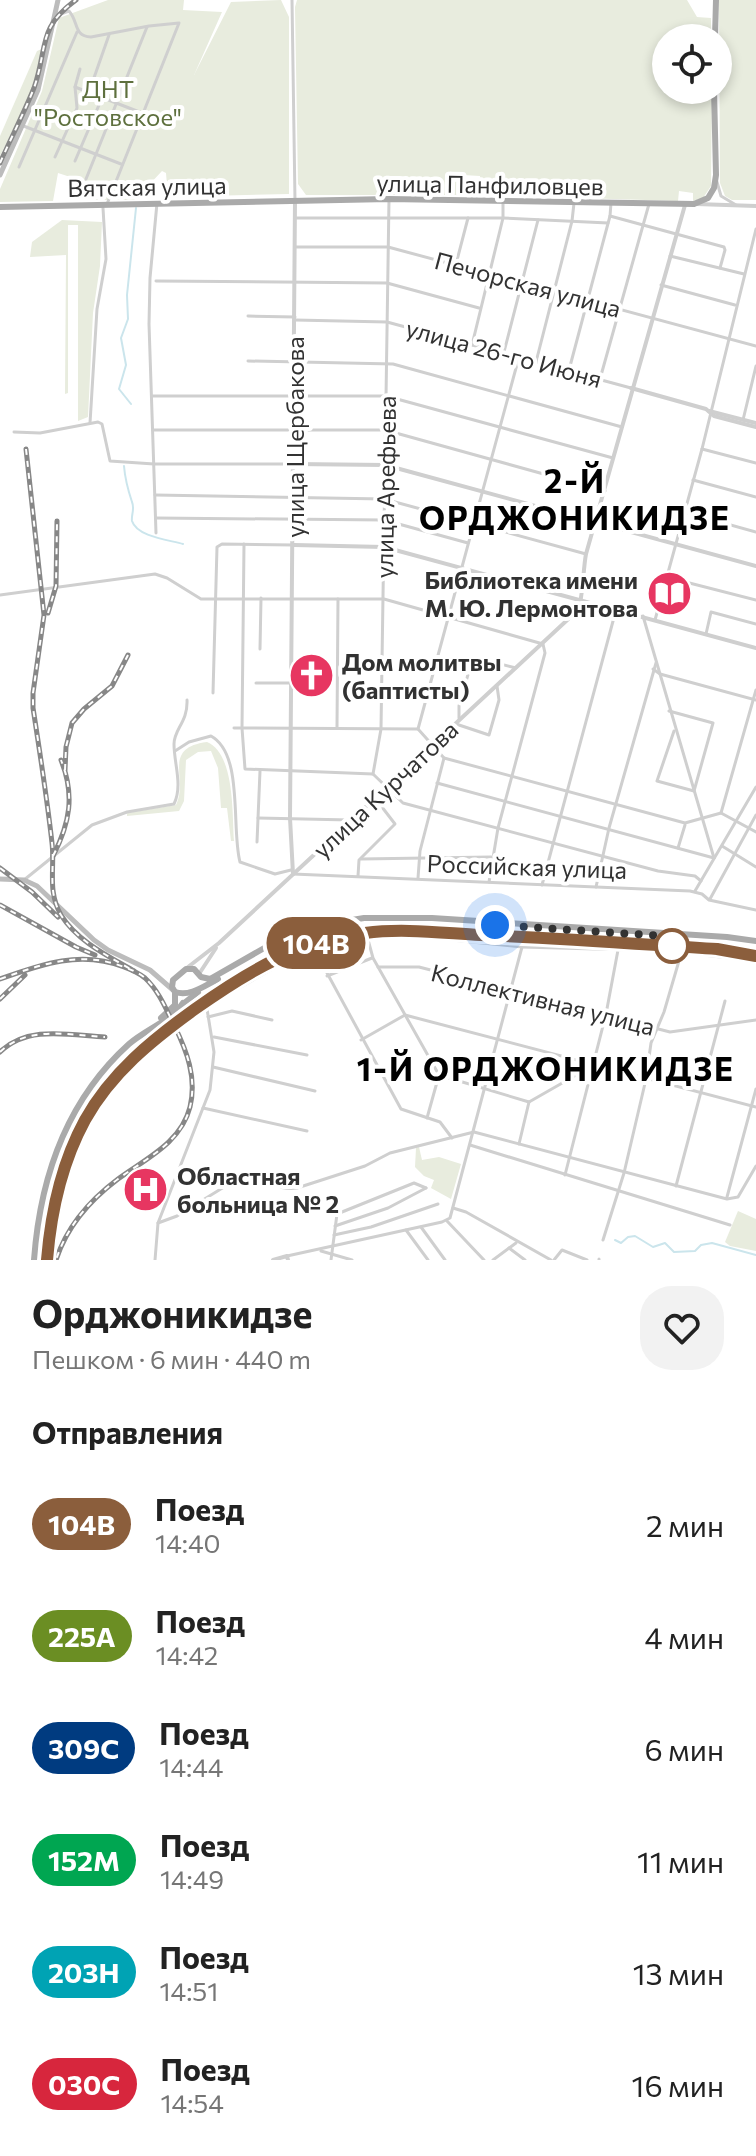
<!DOCTYPE html>
<html lang="ru">
<head>
<meta charset="utf-8">
<style>
  body { margin:0; font-family:Commissioner,sans-serif; background:#f2f2f2; color:#222; height:100vh; display:flex; flex-direction:column; font-size:30px; white-space:nowrap }
  * { box-sizing:border-box; margin:0 }
  p { font-size:26px; color:#767676 }
  .icon { flex:none; width:44px; height:44px; fill:none; stroke:currentColor; stroke-width:2; stroke-linecap:round; stroke-linejoin:round }
  .map { position:relative; height:1260px; overflow:hidden }
  .panel { display:flex; flex-direction:column; background:#fff; flex:1 }
  .panel>* { flex:none }
  .badge { padding:0 16px; border-radius:26px; font-size:28px; line-height:52px }
  .controls { position:absolute; left:652px; top:24px; display:grid; gap:16px }
  .controls a { display:grid; place-items:center; width:80px; height:80px; border-radius:50%; background:#fff; box-shadow:0 4px 12px #0003; font-size:40px }
  .you { position:absolute; width:40px; height:40px; margin:-20px; border:6px solid #fff; border-radius:50%; background:#1a73e8; box-shadow:0 0 0 12px #1a73e833 }
  .map>.badge { position:absolute; translate:-50% -50%; box-shadow:0 0 0 4px #fff }
  h2 { padding:0 32px; font-size:30px; line-height:72px }
  .round { display:grid; place-items:center; flex:none; width:84px; height:84px; border-radius:32px; background:#f2f2f2 }
  .headline { display:flex; align-items:center; justify-content:space-between; height:136px; padding:0 32px }
  h1 { font-size:38px; font-weight:700; line-height:60px }
  ul { padding:0; list-style:none }
  li { display:flex; align-items:center; gap:24px; height:112px; padding:0 32px }
  li div { flex:1 }
  li b { display:block; font-size:30px }
  li em { font-style:normal }
  li .badge { min-width:88px; font-weight:700; text-align:center }
  .map>svg:first-child { display:block }
  .green { fill:#e8ecde }
  .lines { fill:none; stroke-linecap:round; stroke-linejoin:round }
  .stream { stroke:#cbe5ec; stroke-width:2 }
  .minor { stroke:#cfcfcf; stroke-width:3 }
  .tertiary { stroke:#cfcfcf; stroke-width:4 }
  .secondary { stroke:#bcbcbc; stroke-width:5 }
  .primary { stroke:#aaa; stroke-width:6 }
  .rail-casing { stroke:#878787; stroke-width:5 }
  .rail { stroke:#fff; stroke-width:2; stroke-dasharray:6; stroke-linecap:butt }
  .line-casing { stroke:#fff; stroke-width:18 }
  .line { stroke:#8b5e3c; stroke-width:12 }
  .walk { stroke:#323232; stroke-width:8; stroke-dasharray:0 14.4 }
  .stop-dot { fill:#fff; stroke:#8b5e3c; stroke-width:4 }
  .labels { text-anchor:middle; dominant-baseline:central; stroke-width:8; stroke-linejoin:round; paint-order:stroke }
  .park-label { font-size:24px; fill:#5e703e; stroke:#fff }
  .street-label { font-size:24px; fill:#323232; stroke:#fff }
  .poi-label { font-size:24px; font-weight:bold; fill:#323232; stroke:#fff; text-anchor:start }
  .district-label { font-size:32px; font-weight:bold; letter-spacing:2px; fill:#000; stroke:#fff }
</style>
</head>
<body>
<div class="map">
<svg width="756" height="1260" viewBox="0 0 756 1260">
  <rect width="100%" height="100%" fill="#fff"/>
  <g class="green">
    <path d="M108 0H184L183 10 222 12 194 75 231 2 281 0 289 17V194L168 197 166 173 162 171 148 186 142 185 135 200H94L98 186 58 173 53 201 0 202V189L42 91 59 18Z"/>
    <path d="M297 0H687L697 17 711 18V38H666V90H712L711 186 703 198 693 201V193L679 191 678 201 481 195 480 176 463 175 460 195H306L298 184 295 7Z"/>
    <path d="M719 0H756V200H732L725 196 720 183Z"/>
    <path d="M42 49 32 91 0 156V136L37 51Z"/>
    <path d="M62 220 102 222 100 266 93 313 88 417 78 421V225H68V393L65 394 66 255 30 257 32 242Z"/>
    <path d="M207 742C235 754 232 813 234 841H231L227 808H221L218 768 211 751 198 752 186 760 184 801 179 811 127 816V813L176 805C189 779 161 748 207 742Z"/>
    <path d="M419 1147 422 1160 439 1157 461 1164 451 1199 431 1188 434 1180 424 1176 415 1167 416 1148Z"/>
    <path d="M738 1211 756 1219V1251L730 1246 725 1242Z"/>
  </g>
  <g class="lines">
    <g class="stream">
      <path d="M131 404 119 389 126 365 121 338 128 319 127 295 136 208"/>
      <path d="M124 466C125 479 128 490 132 502 135 509 131 515 132 521 137 537 170 540 183 544"/>
      <path d="M615 1240 621 1243 628 1237 635 1236 653 1247 665 1243 674 1252 695 1251 701 1245 712 1243 756 1255"/>
    </g>
    <g class="minor">
      <path d="M292 0 295 201"/>
      <path d="M55 16 69 11C79 22 73 36 91 37L149 26 179 23 107 204"/>
      <path d="M75 87 142 113"/>
      <path d="M89 92 109 35"/>
      <path d="M21 125 121 164"/>
      <path d="M55 157 77 108 75 87 80 69"/>
      <path d="M75 161 102 98"/>
      <path d="M19 167 77 32"/>
      <path d="M86 179 147 27"/>
      <path d="M717 182 721 196 736 205"/>
      <path d="M610 216 724 247 725 250 720 268"/>
      <path d="M296 218H503L608 223"/>
      <path d="M296 247H388L756 346"/>
      <path d="M670 256 744 274"/>
      <path d="M456 264 468 218"/>
      <path d="M156 281 387 283 479 308"/>
      <path d="M661 285 735 305"/>
      <path d="M248 316 295 317"/>
      <path d="M295 320 387 322 631 388"/>
      <path d="M472 345 503 218V202"/>
      <path d="M504 352 538 220"/>
      <path d="M248 361 393 364 622 427"/>
      <path d="M536 362 572 221 574 203"/>
      <path d="M569 370 610 216 611 203"/>
      <path d="M600 379 649 204"/>
      <path d="M153 396H386L613 458"/>
      <path d="M743 420 756 366"/>
      <path d="M90 423 97 309 106 259 103 208"/>
      <path d="M153 430H385L605 491"/>
      <path d="M14 432 40 433 98 422 102 424 110 461 154 464H294"/>
      <path d="M702 449 756 463"/>
      <path d="M693 480 756 497"/>
      <path d="M155 495 384 499 586 554"/>
      <path d="M684 512 756 532"/>
      <path d="M156 518 384 520 468 543"/>
      <path d="M156 533 149 324 150 278 157 203"/>
      <path d="M244 544 242 728 245 769 373 774 403 803 658 871 695 876 701 881"/>
      <path d="M666 577 756 600"/>
      <path d="M0 595 155 574 167 578 201 599H384L543 644 545 653 498 828 489 882"/>
      <path d="M643 616 714 858"/>
      <path d="M655 620 702 449 756 229"/>
      <path d="M706 634 711 612 756 624"/>
      <path d="M260 649 261 598"/>
      <path d="M653 669 660 674 756 700"/>
      <path d="M256 683H292"/>
      <path d="M213 693 217 547 222 544 294 545"/>
      <path d="M669 711 713 723 694 791 657 781 674 731"/>
      <path d="M459 718V706L473 657 516 668"/>
      <path d="M456 724 489 735 499 700 497 686"/>
      <path d="M337 727 338 599"/>
      <path d="M234 728 418 729 444 758 685 823 721 813 756 832"/>
      <path d="M418 729 519 357"/>
      <path d="M175 751 189 742 211 736C244 754 231 829 240 862L275 874 291 870"/>
      <path d="M373 774 381 729 389 199"/>
      <path d="M437 783 714 858"/>
      <path d="M721 813 756 690"/>
      <path d="M258 818 350 820"/>
      <path d="M257 842 260 771"/>
      <path d="M722 846 756 867"/>
      <path d="M678 848 685 825"/>
      <path d="M361 859 491 857"/>
      <path d="M491 861 547 864"/>
      <path d="M293 874 690 891 702 894 709 900 756 910"/>
      <path d="M358 876 359 860 395 824 375 798"/>
      <path d="M418 878 420 851 444 758"/>
      <path d="M24 880 92 825 127 812 174 804C183 785 174 764 174 744 174 729 188 722 187 700"/>
      <path d="M542 885 616 610"/>
      <path d="M596 887 609 828 656 663"/>
      <path d="M695 891 756 787"/>
      <path d="M710 899 756 815"/>
      <path d="M367 936 373 958 439 1075 529 1102"/>
      <path d="M314 949 401 1109 440 1122 452 1138"/>
      <path d="M378 967H419L670 1032 756 1020"/>
      <path d="M327 976 372 958"/>
      <path d="M208 1017 232 1011 272 1020"/>
      <path d="M214 1037 307 1055"/>
      <path d="M361 1040 405 1015 756 1107"/>
      <path d="M213 1067 315 1091"/>
      <path d="M529 1102 592 1066"/>
      <path d="M203 1108 307 1131"/>
      <path d="M427 1118 439 1075"/>
      <path d="M519 1144 529 1102"/>
      <path d="M470 1145 730 1225"/>
      <path d="M565 1175 606 1014 618 950"/>
      <path d="M676 1186 725 1001"/>
      <path d="M727 1197 756 1089"/>
      <path d="M453 1208 466 1212 551 1260"/>
      <path d="M447 1221 484 1260"/>
      <path d="M158 1223 177 1216 237 1179C257 1177 277 1191 297 1188L365 1166 390 1153 474 1132 727 1199 738 1197 756 1166"/>
      <path d="M335 1226 388 1208 426 1188"/>
      <path d="M421 1227 445 1260"/>
      <path d="M406 1230 428 1260"/>
      <path d="M334 1235 371 1227 438 1204"/>
      <path d="M603 1240 624 1173 646 1079 651 1043 664 1012 681 954"/>
      <path d="M509 1248 525 1260"/>
      <path d="M321 1251 352 1260"/>
      <path d="M287 1256 442 1222 450 1218 522 947"/>
      <path d="M155 1260 158 1223 210 1090 214 1052 207 1009 209 1005 295 956 321 946 367 936 421 937 522 947 668 951 756 961"/>
      <path d="M331 1260 337 1214 414 1183 426 1188"/>
      <path d="M493 1260 516 1243"/>
      <path d="M554 1260 562 1250 587 1260"/>
      <path d="M599 1260V1259"/>
    </g>
    <g class="tertiary">
      <path d="M696 204 756 206"/>
      <path d="M631 388 706 409 714 416 756 427"/>
      <path d="M709 411 756 423"/>
      <path d="M294 464 385 465 756 566"/>
      <path d="M294 545 384 547 756 648"/>
      <path d="M293 874 290 818 295 201"/>
      <path d="M188 967 219 943 578 610C583 599 583 569 586 554L685 205"/>
      <path d="M199 974 216 948"/>
      <path d="M273 1260 287 1256 288 1260"/>
    </g>
    <g class="secondary">
      <path d="M0 175 38 90 58 0"/>
      <path d="M0 879 24 880 37 886 94 940 108 950 150 970 173 990"/>
    </g>
    <g class="primary">
      <path d="M715 38 716 0"/>
      <path d="M0 207 389 199 694 204 708 198 714 188 716 175 714 90"/>
      <path d="M218 979C204 986 190 997 175 992L172 987 173 980 186 969H194L201 977 210 979 273 943 299 933 328 924 364 918H432L727 937 756 941"/>
      <path d="M183 1004 198 992"/>
      <path d="M161 1018 175 1005V992"/>
      <path d="M34 1260C40 1178 67 1100 129 1044 146 1029 171 1021 183 1003"/>
    </g>
    <defs>
      <g id="rail">
        <path d="M0 163C11 138 24 113 34 88 48 48 37 28 76 0"/>
        <path d="M26 449 44 615 33 693V708C40 753 47 798 52 843 55 868 47 891 61 915 77 941 108 956 134 971"/>
        <path d="M48 613 56 586 57 521"/>
        <path d="M65 770 66 747 72 723 84 709 112 686 128 655"/>
        <path d="M53 856C70 823 75 795 61 760"/>
        <path d="M0 868 32 892 58 917"/>
        <path d="M0 905 76 947 95 955"/>
        <path d="M0 979C42 964 81 950 124 967 132 970 139 973 145 978 159 991 166 1009 174 1025 187 1051 197 1078 190 1107 181 1143 145 1159 118 1179 90 1200 67 1226 56 1260"/>
        <path d="M0 999 25 975"/>
        <path d="M0 1052C28 1025 69 1035 105 1037"/>
        <path d="M47 1260C51 1211 61 1163 85 1120 111 1072 152 1040 195 1009 247 972 300 940 365 933 401 928 438 933 474 935 555 938 636 944 717 949L756 956"/>
      </g>
    </defs>
    <use href="#rail" class="rail-casing"/>
    <use href="#rail" class="rail"/>
  </g>
  <g class="lines">
    <defs>
      <path id="line" d="M47 1260C51 1211 61 1164 85 1120 111 1073 152 1040 195 1009 247 972 300 940 365 933 403 928 442 933 480 935 559 938 638 944 717 949L756 956"/>
    </defs>
    <use href="#line" class="line-casing"/>
    <use href="#line" class="line"/>
    <path class="walk" d="M495 925 679 937 672 946"/>
  </g>
  <defs>
    <symbol id="library-disc" viewBox="-11 -11 22 22"><circle r="9.5" fill="#e73661" stroke="#fff"/><path d="M-6-4Q-3-5.5-.7-3.5V5Q-3 3-6 4ZM6-4Q3-5.5 .7-3.5V5Q3 3 6 4Z" fill="#fff"/></symbol>
    <symbol id="church-disc" viewBox="-11 -11 22 22"><circle r="9.5" fill="#e73661" stroke="#fff"/><path d="M-1.2-6h2.4v3.5h3.3v2.4h-3.3V6h-2.4V-.1h-3.3v-2.4h3.3Z" fill="#fff"/></symbol>
    <symbol id="hospital-disc" viewBox="-11 -11 22 22"><circle r="9.5" fill="#e73661" stroke="#fff"/><path d="M-5-5h3v3.5h4V-5h3V5h-3V1.5h-4V5h-3Z" fill="#fff"/></symbol>
  </defs>
  <g fill-rule="evenodd">
    <use href="#library-disc" x="644" y="568" width="51" height="51"/>
    <use href="#church-disc" x="286" y="650" width="51" height="51"/>
    <use href="#hospital-disc" x="120" y="1164" width="51" height="51"/>
  </g>
  <circle class="stop-dot" cx="672" cy="946" r="16"/>
  <g class="labels">
    <g class="park-label">
      <text x="108" y="88">ДНТ<tspan x="108" dy="28">"Ростовское"</tspan></text>
    </g>
    <g class="street-label">
      <text transform="translate(490 184) rotate(1)">улица Панфиловцев</text>
      <text transform="translate(147 186) rotate(-1)">Вятская улица</text>
      <text transform="translate(528 284) rotate(15)">Печорская улица</text>
      <text transform="translate(504 353) rotate(15)">улица 26-го Июня</text>
      <text transform="translate(294 437) rotate(-90)">улица Щербакова</text>
      <text transform="translate(385 487) rotate(-89)">улица Арефьева</text>
      <text transform="translate(385 789) rotate(-43)">улица Курчатова</text>
      <text transform="translate(527 866) rotate(2)">Российская улица</text>
      <text transform="translate(543 999) rotate(14)">Коллективная улица</text>
    </g>
    <g class="poi-label">
      <text x="638" y="579" text-anchor="end">Библиотека имени<tspan x="638" dy="28">М. Ю. Лермонтова</tspan></text>
      <text x="342" y="661">Дом молитвы<tspan x="342" dy="28">(баптисты)</tspan></text>
      <text x="177" y="1175">Областная<tspan x="177" dy="28">больница № 2</tspan></text>
    </g>
    <g class="district-label">
      <text x="575" y="480">2-Й<tspan x="575" dy="37">ОРДЖОНИКИДЗЕ</tspan></text>
      <text x="546" y="1068">1-Й ОРДЖОНИКИДЗЕ</text>
    </g>
  </g>
</svg>
<div class="controls">
<a><svg class="icon" aria-label="locate" viewBox="0 0 24 24"><circle cx="12" cy="12" r="6"/><path d="M12 2v4M12 18v4M2 12h4M18 12h4"/></svg></a>
</div>
<div class="you" style="left:495px;top:925px"></div>
<b class="badge" style="left:316px;top:943px;background:#8b5e3c;color:#fff">104В</b>
</div>
<section class="panel">
<div class="headline"><div><h1>Орджоникидзе</h1><p>Пешком · 6 мин · 440 m</p></div><a class="round"><svg class="icon" aria-label="heart" viewBox="0 0 24 24"><path d="M12 20l-8-8c-3-5 5-10 8-4 3-6 11-1 8 4z"/></svg></a></div>
<h2>Отправления</h2>
<ul>
<li><span class="badge" style="background:#8b5e3c;color:#fff">104В</span><div><b>Поезд</b><p>14:40</p></div><em>2 мин</em></li>
<li><span class="badge" style="background:#6b8e23;color:#fff">225А</span><div><b>Поезд</b><p>14:42</p></div><em>4 мин</em></li>
<li><span class="badge" style="background:#003b80;color:#fff">309С</span><div><b>Поезд</b><p>14:44</p></div><em>6 мин</em></li>
<li><span class="badge" style="background:#00a651;color:#fff">152М</span><div><b>Поезд</b><p>14:49</p></div><em>11 мин</em></li>
<li><span class="badge" style="background:#00a3b4;color:#fff">203Н</span><div><b>Поезд</b><p>14:51</p></div><em>13 мин</em></li>
<li><span class="badge" style="background:#d7263d;color:#fff">030C</span><div><b>Поезд</b><p>14:54</p></div><em>16 мин</em></li>
</ul>
</section>
</body>
</html>
